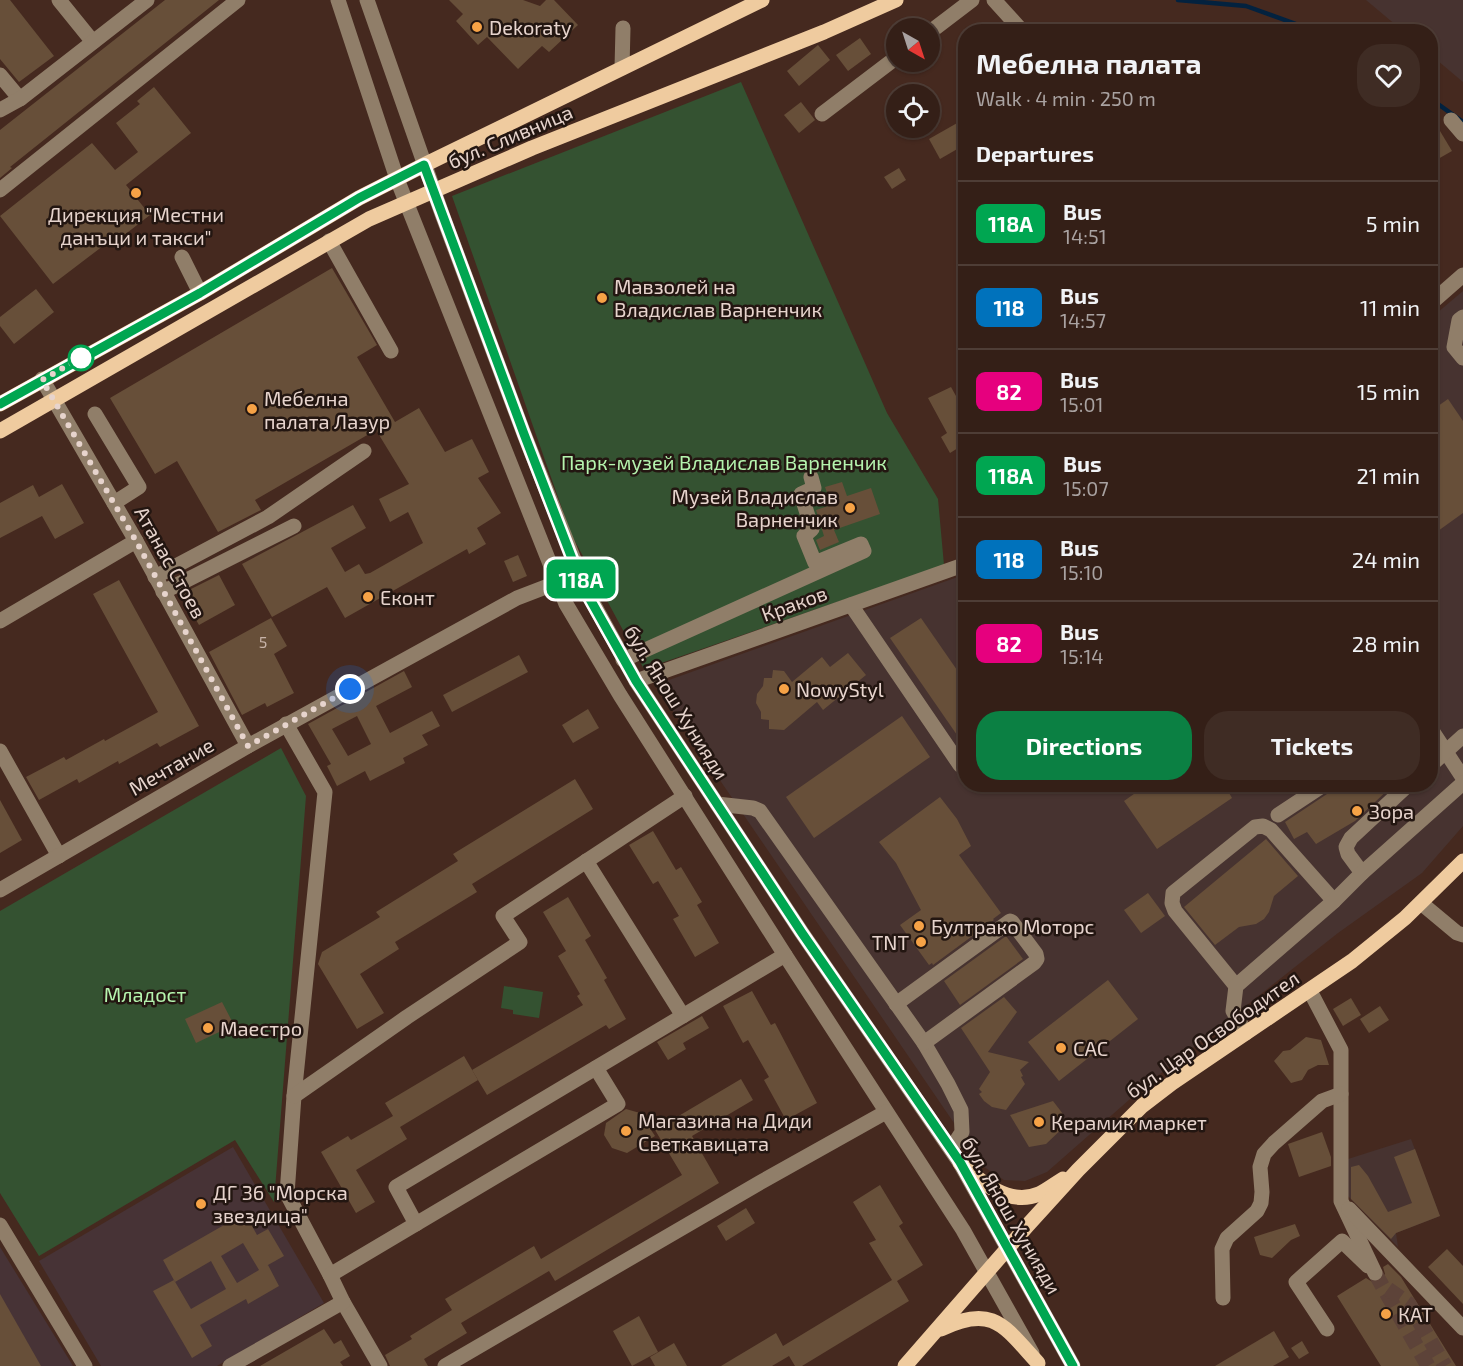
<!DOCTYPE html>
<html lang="en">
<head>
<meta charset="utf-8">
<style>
  body { margin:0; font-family:"Exo 2",sans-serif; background:#3f2c24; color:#f1f3f6; height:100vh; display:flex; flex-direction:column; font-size:22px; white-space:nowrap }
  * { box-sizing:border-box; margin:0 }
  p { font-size:20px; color:#a9a2a1 }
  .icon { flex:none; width:33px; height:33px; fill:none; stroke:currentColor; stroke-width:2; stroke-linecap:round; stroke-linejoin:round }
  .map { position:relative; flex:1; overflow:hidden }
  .details { position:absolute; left:958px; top:24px; width:480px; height:768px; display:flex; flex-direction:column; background:#341f17; border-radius:24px; box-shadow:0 2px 4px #0004,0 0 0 2px #4e3d36 }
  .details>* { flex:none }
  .badge { padding:0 12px; border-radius:9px; font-size:21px; line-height:39px }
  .needle { width:39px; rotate:141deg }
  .tools { position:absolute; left:886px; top:18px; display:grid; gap:12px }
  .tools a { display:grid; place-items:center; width:54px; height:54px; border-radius:50%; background:#341f17; box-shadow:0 2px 4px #0004,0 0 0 2px #4e3d36; font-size:30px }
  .you { position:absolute; width:30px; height:30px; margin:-15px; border:4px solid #fff; border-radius:50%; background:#1a73e8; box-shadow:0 0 0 9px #1a73e833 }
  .map>.badge { position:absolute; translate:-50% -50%; box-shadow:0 0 0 3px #fff }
  h2 { padding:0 18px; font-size:22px; line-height:54px }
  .round { display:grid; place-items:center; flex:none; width:63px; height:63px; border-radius:24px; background:#3f2c24 }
  .headline { display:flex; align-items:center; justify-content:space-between; height:102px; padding:0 18px }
  h1 { font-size:28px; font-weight:700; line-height:45px }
  .cta { display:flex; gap:12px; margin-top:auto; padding:12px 18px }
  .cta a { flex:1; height:69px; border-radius:24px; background:#0b8043; color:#fff; font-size:24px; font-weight:700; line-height:69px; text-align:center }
  .cta a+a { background:#3f2c24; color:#f1f3f6 }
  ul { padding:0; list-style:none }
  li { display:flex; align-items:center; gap:18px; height:84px; padding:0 18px; border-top:2px solid #4e3d36 }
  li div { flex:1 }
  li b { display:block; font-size:22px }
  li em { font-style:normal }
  li .badge { min-width:66px; font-weight:700; text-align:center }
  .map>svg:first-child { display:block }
  .commercial { fill:#473330 }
  .education { fill:#473336 }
  .green { fill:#345231 }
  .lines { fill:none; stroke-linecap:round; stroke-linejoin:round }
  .stream { stroke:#03223f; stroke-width:4.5 }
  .building { fill:#674f39; fill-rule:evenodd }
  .minor-tunnel { stroke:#5d4339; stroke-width:15; stroke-dasharray:15 8; stroke-linecap:butt }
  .minor { stroke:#907e69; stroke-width:15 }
  .major { stroke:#efcb9f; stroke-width:15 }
  .line-casing { stroke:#fff; stroke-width:14 }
  .line { stroke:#00a651; stroke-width:9 }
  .walk { stroke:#e7d4cd; stroke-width:6; stroke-dasharray:0 10.8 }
  .poi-dot { fill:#f6a246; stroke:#231611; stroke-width:2 }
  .stop-dot { fill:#fff; stroke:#00a651; stroke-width:3 }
  .labels { text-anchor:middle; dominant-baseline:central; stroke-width:5; stroke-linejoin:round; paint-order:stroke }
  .number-label { font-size:16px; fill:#c7b3a8 }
  .poi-label { font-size:20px; fill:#e7d4cd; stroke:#231611; text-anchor:start }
  .street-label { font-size:20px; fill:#e7d4cd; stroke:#231611 }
  .park-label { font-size:20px; fill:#b5f4ae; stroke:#231611 }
</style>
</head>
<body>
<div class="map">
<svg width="1463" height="1366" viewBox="0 0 1463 1366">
  <rect width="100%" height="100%" fill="#45291f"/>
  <g class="commercial">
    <path d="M1366 0H1463V82L1431 55V32L1403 31Z"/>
    <path d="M1463 291V826L1422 873 1338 933 1146 1085 1047 1172 1025 1181 1004 1180 984 1167 655 685 966 574V784H1431V318Z"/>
    <path d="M1411 1139 1440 1216 1396 1233 1398 1247 1347 1195 1348 1159Z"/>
  </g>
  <g class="education">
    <path d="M233 1147 324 1303 217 1366H101L39 1261Z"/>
    <path d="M0 1247 73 1366H0Z"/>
  </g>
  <g class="green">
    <path d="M741 82 887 413 938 499 944 565 644 669 571 534 452 196Z"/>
    <path d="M281 748 306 796 274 1202 235 1140 39 1256 0 1193V911Z"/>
    <path d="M504 986 543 992 539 1018 513 1014V1010L501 1008Z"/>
  </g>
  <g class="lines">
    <g class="stream">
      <path d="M1178 0 1246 6 1318 32"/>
      <path d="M1431 99 1463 122"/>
    </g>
  </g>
  <g class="building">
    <path d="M0 0H10L54 56 19 82 0 59Z"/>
    <path d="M165 0H219L10 167 12 168 0 178V130Z"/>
    <path d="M449 0H523L540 6 546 0H554L578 25 549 52 542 46 518 69 487 37 478 45 456 21 463 14Z"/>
    <path d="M860 38 871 54 848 71 836 55Z"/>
    <path d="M818 45 830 60 799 86 787 71Z"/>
    <path d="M154 87 191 133 126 185 150 215 123 236 120 233 53 284 0 216 92 143 115 170 138 152 116 123 140 104 137 101Z"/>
    <path d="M801 102 815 120 799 133 784 115Z"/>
    <path d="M966 118V144L940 159 929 139Z"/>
    <path d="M1440 131 1452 151 1431 163V136Z"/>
    <path d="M899 168 906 180 892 189 884 177Z"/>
    <path d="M332 268 377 345 357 357 395 422 419 408 445 452 472 439 489 472 478 478 501 513 477 528 486 544 469 554 467 549 345 618 327 587 272 617 242 564 353 505 366 528 331 548 345 572 359 564 365 574 370 573 423 543 408 512 390 522 379 499 409 484 376 430 255 500 261 510 218 532 177 461 155 474 110 398Z"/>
    <path d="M36 289 54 312 14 344 0 326V317Z"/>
    <path d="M951 387 966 414V443L950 453 941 437 947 433 928 398Z"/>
    <path d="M1448 399 1463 421V513L1431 536V411Z"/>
    <path d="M842 482 847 496 871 488 880 514 834 530 839 542 820 550 816 540 824 536 816 510 831 505 825 487Z"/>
    <path d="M62 484 84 523 55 539 42 516 0 538V503L33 485 39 497Z"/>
    <path d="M518 555 527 576 513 582 504 561Z"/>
    <path d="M219 575 235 605 199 625 181 594Z"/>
    <path d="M119 580 199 726 160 747 157 743 119 764 118 761 79 783 77 779 39 800 26 777 64 757 66 760 104 739 105 741 158 712 93 594Z"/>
    <path d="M271 618 287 646 274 654 294 693 267 707 265 703 242 715 209 652Z"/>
    <path d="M921 618 966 683V748L890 638Z"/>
    <path d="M848 653 866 675 823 710 817 702 784 730 769 729V720L761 719V712L756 703 757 694 763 686 764 678H772L773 670 784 671 792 682 822 657 830 667Z"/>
    <path d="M519 655 528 672 452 712 443 695Z"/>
    <path d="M404 671 412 687 376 706 390 733 432 711 440 726 422 735 428 745 403 758 405 763 370 781 365 771 337 786 327 766 331 764 308 724ZM357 716 371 744 348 756 332 729Z"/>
    <path d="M588 709 599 728 573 743 562 725Z"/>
    <path d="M902 716 930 757 814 838 786 797Z"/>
    <path d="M575 779 593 809 472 884 477 892 395 942 399 949 360 974 384 1013 357 1029 318 964 322 952 380 917 376 912 458 861 453 854Z"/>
    <path d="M1148 784H1224L1232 798 1157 849 1124 801Z"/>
    <path d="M1337 784H1394L1355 821 1316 844 1307 832 1294 839 1285 822 1330 792Z"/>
    <path d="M940 797 957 819 971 846 959 855 1001 913 993 919 994 920 933 965 932 963 929 965 900 925 921 910 896 863 879 842Z"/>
    <path d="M0 800 22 840 0 853Z"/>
    <path d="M653 831 676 870 681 867 702 902 697 905 719 943 695 957 673 919 679 916 658 881 653 884 629 845Z"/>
    <path d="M1266 839 1298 876 1274 896 1269 912 1264 919 1256 924 1239 927 1215 945 1184 907Z"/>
    <path d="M1148 893 1165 916 1141 933 1124 910Z"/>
    <path d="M568 897 591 936 585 940 607 978 604 980 626 1019 609 1029 606 1025 487 1095 472 1070 583 1005 577 996 580 994 558 956 566 951 543 912Z"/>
    <path d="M1006 936 1023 959 960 1005 944 981Z"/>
    <path d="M1108 980 1138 1019 1059 1081 1028 1042Z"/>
    <path d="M752 991 771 1025 775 1023 817 1103 786 1120 764 1080 769 1077 748 1040 743 1043 723 1006Z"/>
    <path d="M1004 997 1017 1012 988 1052 1029 1062 1020 1070 1023 1076 1021 1077 1025 1084 1006 1110 992 1107 984 1101 979 1094 982 1092 979 1089 990 1072 961 1028Z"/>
    <path d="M1351 998 1361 1015 1343 1026 1333 1009Z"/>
    <path d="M222 1002 234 1025 196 1043 185 1019Z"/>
    <path d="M1380 1006 1389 1020 1369 1033 1360 1019Z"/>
    <path d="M702 1016 709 1028 683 1043 686 1049 668 1060 657 1042Z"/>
    <path d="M1306 1037 1321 1040 1329 1065H1318L1308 1070 1302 1080 1291 1083 1274 1061 1283 1051 1290 1050Z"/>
    <path d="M464 1056 478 1080 400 1127 407 1139 356 1170 375 1202 356 1213 321 1152 348 1136 351 1140 393 1116 385 1103Z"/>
    <path d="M741 1079 753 1100 692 1136 719 1183 555 1281 549 1271 461 1323 467 1333 424 1359 428 1366H390L385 1355 412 1339 410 1336 452 1310 445 1299 534 1246 541 1259 682 1175 655 1130Z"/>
    <path d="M1053 1101 1063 1114 1061 1119 1066 1125 1046 1144 1029 1147 1010 1115Z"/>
    <path d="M626 1109 640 1113 655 1136 627 1153 612 1148 604 1135 606 1123Z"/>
    <path d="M1322 1132 1331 1157V1166L1299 1177 1288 1144Z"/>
    <path d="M1415 1149 1440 1216 1396 1233 1391 1239 1351 1199V1167L1359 1165 1368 1176 1388 1212 1412 1203 1394 1157Z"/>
    <path d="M880 1185 903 1223 899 1226 923 1265 897 1281 909 1301 802 1366H795L789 1356 772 1366H721L776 1333 783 1346 892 1280 869 1243 876 1240 853 1202Z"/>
    <path d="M746 1208 755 1223 726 1241 717 1226Z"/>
    <path d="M245 1213 257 1235 268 1229 284 1256 259 1270 268 1265 279 1286 248 1304 246 1299 200 1325 212 1346 192 1358 153 1291 174 1280 191 1309 226 1289 211 1261 175 1282 163 1260ZM243 1243 259 1270 237 1283 221 1256Z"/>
    <path d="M1295 1224 1300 1236 1291 1240 1272 1258 1260 1255 1254 1237Z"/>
    <path d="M1447 1249 1463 1266V1304L1428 1267Z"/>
    <path d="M1388 1264 1401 1277 1456 1366H1381L1337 1296 1366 1278 1374 1283 1380 1281 1385 1274 1383 1267Z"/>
    <path d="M0 1294 41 1366H0Z"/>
    <path d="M639 1316 658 1352 632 1366 613 1331Z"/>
    <path d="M324 1329 334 1344 341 1340 350 1356 340 1362 343 1366H260Z"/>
    <path d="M1274 1331 1289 1357 1273 1366H1215Z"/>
    <path d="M1302 1341 1309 1353 1299 1359 1291 1348Z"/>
    <path d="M674 1343 687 1366H655L650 1357Z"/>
  </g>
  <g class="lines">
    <g class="minor-tunnel">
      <path d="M1375 1273 1428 1366"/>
      <path d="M1388 1289 1409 1304 1445 1366"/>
    </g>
    <g class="minor">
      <path d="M59 0 93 42"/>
      <path d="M338 0 397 179 566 604 620 695 785 955 963 1230 1032 1353"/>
      <path d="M367 0 442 214 524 434 587 592 636 681 802 933 960 1163 1073 1366"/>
      <path d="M994 0 1023 32"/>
      <path d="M930 32 972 0"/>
      <path d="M622 68 623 28"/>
      <path d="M0 75 20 99"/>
      <path d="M0 110 20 99 147 0"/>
      <path d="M822 114 897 57"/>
      <path d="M1451 120 1463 134"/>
      <path d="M0 190 238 0"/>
      <path d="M329 241 391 351"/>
      <path d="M182 257 200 293"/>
      <path d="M1431 303 1463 275"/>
      <path d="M1463 317 1459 320 1454 347 1463 358"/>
      <path d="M42 379 136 541 248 746"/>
      <path d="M95 414 139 487 114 503"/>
      <path d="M155 577 268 517 364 451"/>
      <path d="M163 592 294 526"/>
      <path d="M851 605 960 765 966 762"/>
      <path d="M0 621 136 541"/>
      <path d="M623 660 864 551 861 544 815 563 804 536 812 529 801 494 814 488 811 477"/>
      <path d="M636 681 966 564"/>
      <path d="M286 724 325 792 294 1096 287 1194 330 1275"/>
      <path d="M1431 729 1463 778"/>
      <path d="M0 751 59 856"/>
      <path d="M1431 765 1463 736"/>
      <path d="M717 804 753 808 760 811 924 1043 948 1084 961 1110 962 1132 951 1149"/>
      <path d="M1278 815 1325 784"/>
      <path d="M586 861 683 1016"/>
      <path d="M1362 873 1348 854 1346 847 1351 838 1409 784"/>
      <path d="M0 890 248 746 517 598 556 583"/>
      <path d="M1421 903 1457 933 1463 935"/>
      <path d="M1236 986 1175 911 1172 903 1173 893 1255 827 1263 826 1271 830 1334 901"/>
      <path d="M1310 991 1341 1050V1201L1375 1273"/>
      <path d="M896 1004 1010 921 1012 922 1036 954 1037 959 1034 963 924 1043"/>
      <path d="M1246 1033 1233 1011 1236 986 1334 901 1362 873 1463 783"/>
      <path d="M294 1096 407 1017 520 942 503 916 685 796"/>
      <path d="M1349 1209 1463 1328"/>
      <path d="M416 1224 396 1187 785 955"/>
      <path d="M0 1225 85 1366"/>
      <path d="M1223 1298 1222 1249 1227 1238 1257 1211 1261 1203 1262 1192 1260 1167 1264 1154 1274 1143 1322 1101 1341 1094"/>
      <path d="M343 1302 380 1366"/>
      <path d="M1327 1329 1296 1282 1342 1241 1368 1266"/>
      <path d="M230 1366 343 1302 330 1275 618 1104 596 1068"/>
      <path d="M445 1366 761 1182 886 1112"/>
    </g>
    <g class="major">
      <path d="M0 404 200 293 359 198 424 165 762 0"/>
      <path d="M0 431 369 219 532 148 824 32 896 0"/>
      <path d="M960 1163C980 1181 1008 1207 1039 1194 1047 1190 1055 1184 1063 1179"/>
      <path d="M941 1329C993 1304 1004 1326 1038 1363"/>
      <path d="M905 1366 1027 1226 1078 1170 1142 1106 1172 1083 1352 961 1405 918 1463 861"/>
    </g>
  </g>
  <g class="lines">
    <defs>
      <path id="line" d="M0 404 200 293 359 198 424 165 524 434 573 561 586 592 636 681 802 933 960 1162 1073 1366"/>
    </defs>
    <use href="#line" class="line-casing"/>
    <use href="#line" class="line"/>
    <path class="walk" d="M81 358 42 380 136 541 248 746 350 689"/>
  </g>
  <g class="poi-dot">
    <circle cx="477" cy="27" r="6"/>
    <circle cx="136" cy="193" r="6"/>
    <circle cx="602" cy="298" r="6"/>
    <circle cx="252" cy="409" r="6"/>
    <circle cx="850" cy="508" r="6"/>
    <circle cx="368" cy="597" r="6"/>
    <circle cx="784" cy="689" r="6"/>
    <circle cx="1357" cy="811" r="6"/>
    <circle cx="919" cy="926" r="6"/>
    <circle cx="921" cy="942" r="6"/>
    <circle cx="208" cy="1028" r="6"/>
    <circle cx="1061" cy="1048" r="6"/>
    <circle cx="1039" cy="1122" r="6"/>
    <circle cx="626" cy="1131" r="6"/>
    <circle cx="201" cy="1204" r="6"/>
    <circle cx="1386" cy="1314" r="6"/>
  </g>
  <circle class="stop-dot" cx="81" cy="358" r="12"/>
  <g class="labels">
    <g class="number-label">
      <text x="263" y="641">5</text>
    </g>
    <g class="poi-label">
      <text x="489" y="27">Dekoraty</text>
      <text x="136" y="214" text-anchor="middle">Дирекция "Местни<tspan x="136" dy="23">данъци и такси"</tspan></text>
      <text x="614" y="286">Мавзолей на<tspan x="614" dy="23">Владислав Варненчик</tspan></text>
      <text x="264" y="398">Мебелна<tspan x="264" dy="23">палата Лазур</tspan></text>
      <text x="838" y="496" text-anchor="end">Музей Владислав<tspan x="838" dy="23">Варненчик</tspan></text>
      <text x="380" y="597">Еконт</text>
      <text x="796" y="689">NowyStyl</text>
      <text x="1369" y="811">Зора</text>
      <text x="931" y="926">Бултрако Моторс</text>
      <text x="909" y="942" text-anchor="end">TNT</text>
      <text x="220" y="1028">Маестро</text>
      <text x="1073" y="1048">САС</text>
      <text x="638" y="1120">Магазина на Диди<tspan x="638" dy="23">Светкавицата</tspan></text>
      <text x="1051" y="1122">Керамик маркет</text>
      <text x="213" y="1192">ДГ 36 "Морска<tspan x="213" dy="23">звездица"</tspan></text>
      <text x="1398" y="1314">КАТ</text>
    </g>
    <g class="street-label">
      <text transform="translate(510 136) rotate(-23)">бул. Сливница</text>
      <text transform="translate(171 562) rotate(61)">Атанас Стоев</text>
      <text transform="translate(794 603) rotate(-20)">Краков</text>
      <text transform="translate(677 702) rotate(58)">бул. Янош Хунияди</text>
      <text transform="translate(171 766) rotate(-30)">Мечтание</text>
      <text transform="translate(1212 1034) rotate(-35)">бул. Цар Освободител</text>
      <text transform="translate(1012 1215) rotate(60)">бул. Янош Хунияди</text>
    </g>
    <g class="park-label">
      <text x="724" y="462">Парк-музей Владислав Варненчик</text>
      <text x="145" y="994">Младост</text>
    </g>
  </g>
</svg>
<div class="tools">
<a><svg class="needle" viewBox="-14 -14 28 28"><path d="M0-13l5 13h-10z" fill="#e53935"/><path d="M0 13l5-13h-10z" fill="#a9a2a1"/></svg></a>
<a><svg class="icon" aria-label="locate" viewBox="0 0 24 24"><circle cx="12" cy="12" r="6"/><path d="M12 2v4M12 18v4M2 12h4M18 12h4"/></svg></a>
</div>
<div class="you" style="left:350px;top:689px"></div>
<b class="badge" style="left:581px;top:579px;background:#00a651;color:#fff">118А</b>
<section class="details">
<div class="headline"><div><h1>Мебелна палата</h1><p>Walk · 4 min · 250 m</p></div><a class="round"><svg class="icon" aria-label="heart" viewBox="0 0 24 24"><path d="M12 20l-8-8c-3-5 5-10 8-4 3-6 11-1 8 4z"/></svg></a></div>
<h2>Departures</h2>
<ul>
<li><span class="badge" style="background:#00a651;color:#fff">118А</span><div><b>Bus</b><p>14:51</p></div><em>5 min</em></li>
<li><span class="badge" style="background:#0072bc;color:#fff">118</span><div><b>Bus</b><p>14:57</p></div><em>11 min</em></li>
<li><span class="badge" style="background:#e6007e;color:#fff">82</span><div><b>Bus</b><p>15:01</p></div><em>15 min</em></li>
<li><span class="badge" style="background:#00a651;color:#fff">118А</span><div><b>Bus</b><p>15:07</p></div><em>21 min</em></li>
<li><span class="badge" style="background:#0072bc;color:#fff">118</span><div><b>Bus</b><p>15:10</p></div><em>24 min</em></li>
<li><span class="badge" style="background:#e6007e;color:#fff">82</span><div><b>Bus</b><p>15:14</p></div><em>28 min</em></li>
</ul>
<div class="cta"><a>Directions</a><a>Tickets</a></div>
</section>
</div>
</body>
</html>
